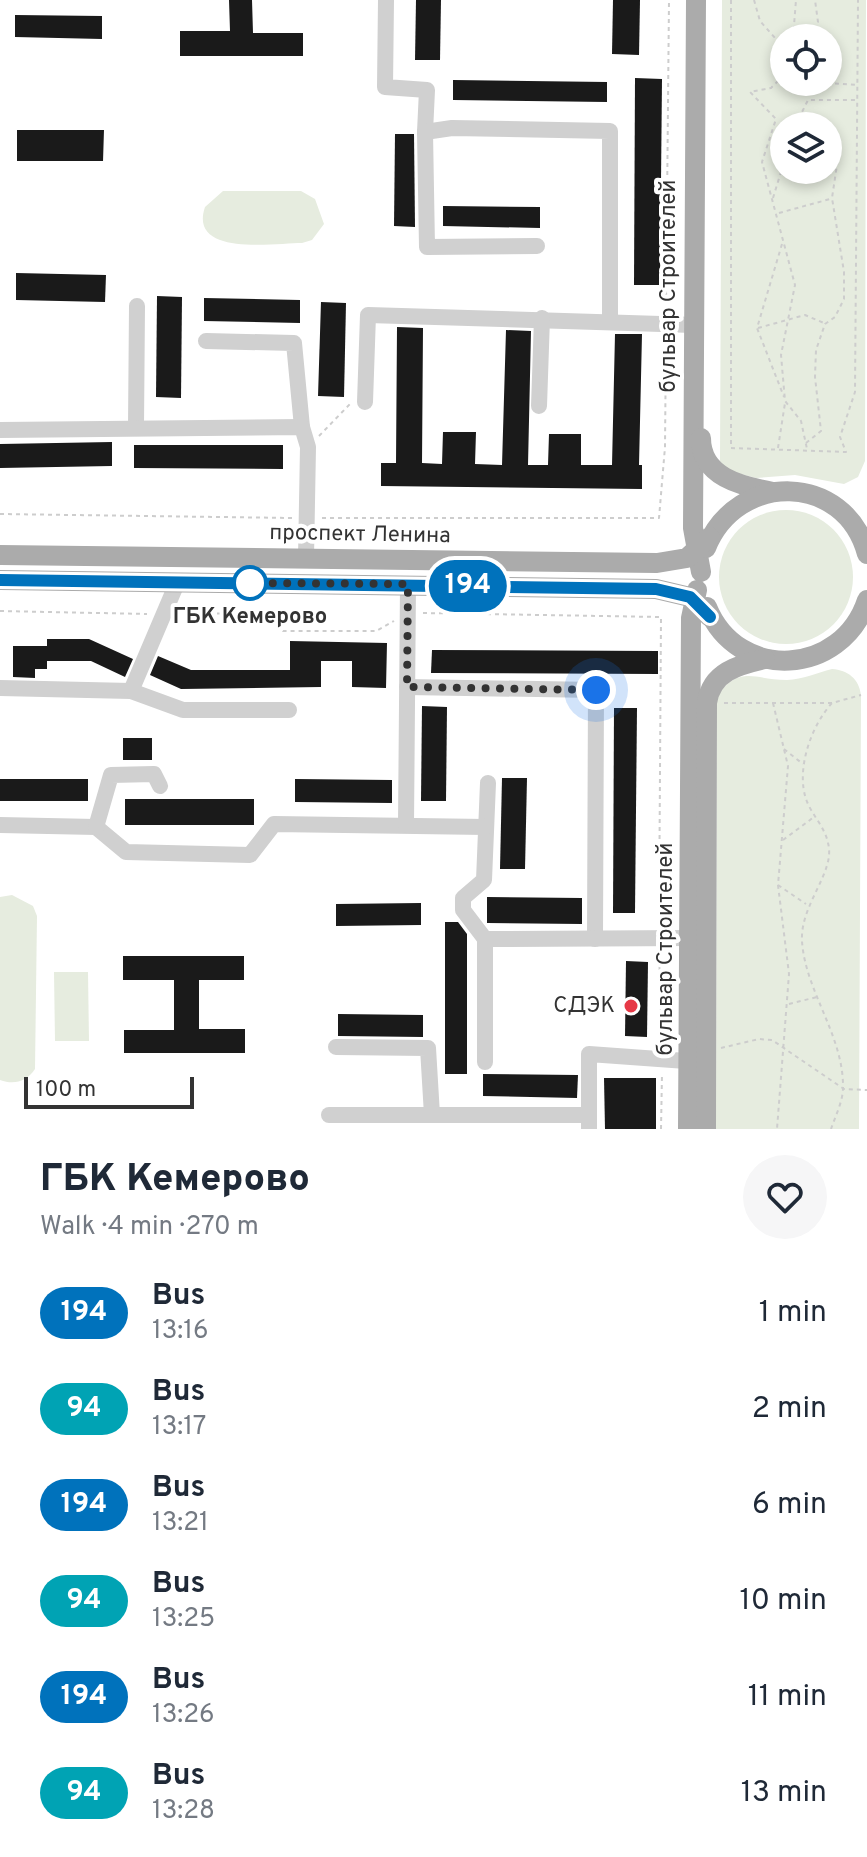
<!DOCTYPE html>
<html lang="en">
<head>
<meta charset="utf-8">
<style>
  body { margin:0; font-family:Overpass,sans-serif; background:#f6f6f7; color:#1f2937; height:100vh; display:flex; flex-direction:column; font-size:30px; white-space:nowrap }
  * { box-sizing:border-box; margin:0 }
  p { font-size:26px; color:#747a83 }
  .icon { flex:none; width:44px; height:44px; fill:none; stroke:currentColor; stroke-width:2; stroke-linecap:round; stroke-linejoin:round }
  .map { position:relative; height:1129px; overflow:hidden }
  .details { display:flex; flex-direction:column; background:#fff; flex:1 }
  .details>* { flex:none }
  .badge { padding:0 16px; border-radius:26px; font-size:28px; line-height:52px }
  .buttons { position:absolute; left:770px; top:24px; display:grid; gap:16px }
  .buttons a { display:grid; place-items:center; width:72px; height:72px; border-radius:50%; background:#fff; box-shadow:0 4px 12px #0003; font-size:40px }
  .scale { position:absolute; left:24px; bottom:20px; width:170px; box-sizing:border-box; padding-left:8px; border:4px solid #333; border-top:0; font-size:22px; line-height:28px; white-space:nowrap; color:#333; -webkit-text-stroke:6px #fff; paint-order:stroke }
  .you { position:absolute; width:40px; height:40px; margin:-20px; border:6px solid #fff; border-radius:50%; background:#1a73e8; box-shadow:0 0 0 12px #1a73e833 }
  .map>.badge { position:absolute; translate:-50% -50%; box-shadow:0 0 0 4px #fff }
  .round { display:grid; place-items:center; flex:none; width:84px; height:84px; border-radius:42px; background:#f6f6f7 }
  .summary { display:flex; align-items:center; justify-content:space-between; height:136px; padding:0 40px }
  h1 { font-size:38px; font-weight:800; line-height:60px }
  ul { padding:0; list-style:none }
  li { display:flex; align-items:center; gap:24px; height:96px; padding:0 40px }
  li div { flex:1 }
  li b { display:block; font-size:30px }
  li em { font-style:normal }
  li .badge { min-width:88px; font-weight:700; text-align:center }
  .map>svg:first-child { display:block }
  .green { fill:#e6ecdf; fill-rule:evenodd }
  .building { fill:#1a1a1a }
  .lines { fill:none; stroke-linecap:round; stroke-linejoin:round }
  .path { stroke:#cdcdcd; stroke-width:2; stroke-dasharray:4 4; stroke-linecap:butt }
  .minor { stroke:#d0d0d0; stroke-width:16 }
  .major { stroke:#ababab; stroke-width:20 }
  .line-casing { stroke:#fff; stroke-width:18 }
  .line { stroke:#0072bc; stroke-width:12 }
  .walk { stroke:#333; stroke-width:8; stroke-dasharray:0 14.4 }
  .stop-dot { fill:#fff; stroke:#0072bc; stroke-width:4 }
  .poi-dot { fill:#e63946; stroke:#fff; stroke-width:3 }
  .labels { text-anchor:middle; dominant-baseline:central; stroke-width:8; stroke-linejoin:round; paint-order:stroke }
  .street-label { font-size:22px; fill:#333; stroke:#fff }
  .stop-label { font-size:22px; font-weight:bold; fill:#333; stroke:#fff }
  .poi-label { font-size:22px; fill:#333; stroke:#fff; text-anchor:end }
</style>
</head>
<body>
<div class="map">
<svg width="867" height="1129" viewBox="0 0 867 1129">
  <rect width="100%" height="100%" fill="#fff"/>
  <g class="green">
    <path d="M722 0H866L865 461 858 477 844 484 795 475 756 478 726 470 720 461ZM784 38H828V82H784ZM784 126H828V170H784Z"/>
    <path d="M223 191H301L315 199 324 224 312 240 302 243C275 243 188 257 205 207Z"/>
    <circle cx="786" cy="577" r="67"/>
    <path d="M832 669C848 670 859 679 861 695L859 1129H716L717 696C740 664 755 680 787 680 803 679 817 673 832 669Z"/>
    <path d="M12 895 33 906 37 916 35 1069C26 1082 14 1085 0 1080V897Z"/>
    <path d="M54 972H88L89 1041H55Z"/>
  </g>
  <g class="building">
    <path d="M229 0H252L253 33H303V56H180V31H230Z"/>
    <path d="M416 0H441L440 60H415Z"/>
    <path d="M613 0H640L639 55 612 54Z"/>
    <path d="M15 15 102 16V39L15 37Z"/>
    <path d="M635 78 662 79 660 285H634Z"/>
    <path d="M453 80 607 82V102L453 100Z"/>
    <path d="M17 130H104L103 161H17Z"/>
    <path d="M395 134H414L415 227 394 226Z"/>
    <path d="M443 206 540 207V228L443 226Z"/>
    <path d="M16 273 106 275 105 302 16 300Z"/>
    <path d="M157 296 182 297 181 398 156 397Z"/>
    <path d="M204 298 300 300V323L204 321Z"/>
    <path d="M321 302 346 303 344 397 318 396Z"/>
    <path d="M397 327 423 328 422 463 442 464 443 432H476L475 464 502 465 506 330 531 331 528 465H548L549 434H581V465H612L615 334H642L639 465H642V489L381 486V463H396Z"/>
    <path d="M112 442V466L0 468V444Z"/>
    <path d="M134 445H283V469L134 468Z"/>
    <path d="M47 639H89L133 659 125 677 91 661H47V669H35V678L13 677V646H47Z"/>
    <path d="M290 641 387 643 386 688 352 687V661H321V687L181 689 150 675 158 656 191 670H290Z"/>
    <path d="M432 650 658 651V674L431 673Z"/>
    <path d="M422 706 447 707 446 801H421Z"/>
    <path d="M614 708H637L635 913H613Z"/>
    <rect x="123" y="738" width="29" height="22"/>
    <path d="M502 778H527L525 869H500Z"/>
    <rect x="0" y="779" width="88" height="22"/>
    <path d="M295 779 392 780V803L295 802Z"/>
    <rect x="125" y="799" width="129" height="26"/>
    <path d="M487 897 582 898V924L487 923Z"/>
    <path d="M421 903V925L336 926V904Z"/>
    <path d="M445 922H458L467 934V1074H445Z"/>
    <path d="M123 956H244V980H199V1029H245V1053H124V1030H174V980H123Z"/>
    <path d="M626 961 648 962 647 1037 625 1036Z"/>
    <path d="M338 1014 423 1015V1037L338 1036Z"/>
    <path d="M483 1074 578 1075 577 1098 483 1096Z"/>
    <path d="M604 1078H656V1129H605Z"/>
  </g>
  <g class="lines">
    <g class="path">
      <path d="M731 0V448L846 452 840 437 855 392 858 0"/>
      <path d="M754 0 760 21 784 48"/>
      <path d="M793 38 796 0"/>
      <path d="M814 38 818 22 815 0"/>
      <path d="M784 75 771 88 750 92 776 119 762 162 795 285 781 355 785 401 801 421 807 449"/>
      <path d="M811 82 857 85"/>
      <path d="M798 116 813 126"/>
      <path d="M795 126 808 100H858"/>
      <path d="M773 198 784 162"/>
      <path d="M779 213 830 199"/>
      <path d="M782 244 757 328 784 397"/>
      <path d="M666 311 669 0"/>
      <path d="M758 328 805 315 824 323"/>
      <path d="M319 436 350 404"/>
      <path d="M806 443 821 431 815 377 816 350 825 324 835 317 844 299V272L832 198 838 158 828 138"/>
      <path d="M778 448 785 403"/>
      <path d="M0 514 292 518"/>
      <path d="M322 518H659L665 447 666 337"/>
      <path d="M0 611 147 614"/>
      <path d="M423 613 661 617 659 924"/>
      <path d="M177 614 261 613 283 631H376L394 621"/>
      <path d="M724 703H832L861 695"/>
      <path d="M773 703 788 766 778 885 789 974 777 1129"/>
      <path d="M784 749 803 764"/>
      <path d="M783 840 814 817"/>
      <path d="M778 885 806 904"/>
      <path d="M659 950 662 1044"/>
      <path d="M789 1004 817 997"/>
      <path d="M721 1048 759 1039 772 1040 844 1089 867 1090"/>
      <path d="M661 1129 662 1074"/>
      <path d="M831 1129C835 1117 843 1101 843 1088 844 1036 805 991 802 941 800 904 836 872 828 843 825 827 811 814 806 799 796 769 811 726 832 703"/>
    </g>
    <g class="minor">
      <path d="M386 0 385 87 427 90 425 132"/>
      <path d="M537 246 427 247 425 132 452 128 610 131V320"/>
      <path d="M206 341 294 343 302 427"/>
      <path d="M365 402 368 315 693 325"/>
      <path d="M539 406 542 318"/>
      <path d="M136 426 137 306"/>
      <path d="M0 430 302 427 308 447 306 558"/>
      <path d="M407 687 596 690 595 939"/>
      <path d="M0 688 131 691 183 710H289"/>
      <path d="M131 691 177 583"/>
      <path d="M488 783 484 880 463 898V910L485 939 690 938"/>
      <path d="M0 825 96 827 126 852 250 855 274 824 486 827"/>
      <path d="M406 825 408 584"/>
      <path d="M96 827 111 775 154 774 160 786"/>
      <path d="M336 1047 428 1048 432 1115"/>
      <path d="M485 1062V939"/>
      <path d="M329 1115H589"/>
      <path d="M589 1129V1054L700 1062"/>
    </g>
    <g class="major">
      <path d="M696 0 693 528 701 572"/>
      <path d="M701 438C701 477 741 486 773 492"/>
      <path d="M706 548C737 471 845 472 867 554"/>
      <path d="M0 555 657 563 687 558 710 537"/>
      <path d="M0 580 656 589 690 597 710 617"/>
      <path d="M707 607C738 683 842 676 867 600"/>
      <path d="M688 1129 691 618 697 590"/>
      <path d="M706 1129 707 703C711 672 738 665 765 659"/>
    </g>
  </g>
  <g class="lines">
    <defs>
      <path id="line" d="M0 580 656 589 690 597 710 617"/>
    </defs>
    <use href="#line" class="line-casing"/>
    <use href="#line" class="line"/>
    <path class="walk" d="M250 583H247L408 584 407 687 596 690"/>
  </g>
  <circle class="stop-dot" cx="250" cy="583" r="16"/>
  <circle class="poi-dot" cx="631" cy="1006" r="8"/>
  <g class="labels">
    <g class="street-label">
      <text transform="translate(669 286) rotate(-90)">бульвар Строителей</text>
      <text transform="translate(360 535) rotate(1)">проспект Ленина</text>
      <text transform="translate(666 949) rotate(-90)">бульвар Строителей</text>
    </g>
    <g class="stop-label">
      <text x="250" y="617">ГБК Кемерово</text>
    </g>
    <g class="poi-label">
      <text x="615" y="1006">СДЭК</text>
    </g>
  </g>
</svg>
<div class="buttons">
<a><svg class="icon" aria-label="locate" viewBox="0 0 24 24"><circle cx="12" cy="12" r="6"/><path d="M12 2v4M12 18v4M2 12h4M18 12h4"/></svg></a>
<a><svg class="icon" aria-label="layers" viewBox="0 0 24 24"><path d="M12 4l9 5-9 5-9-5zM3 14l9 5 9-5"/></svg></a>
</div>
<div class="scale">100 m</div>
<div class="you" style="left:596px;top:690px"></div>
<b class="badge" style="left:468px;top:586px;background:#0072bc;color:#fff">194</b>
</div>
<section class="details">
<div class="summary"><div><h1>ГБК Кемерово</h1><p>Walk · 4 min · 270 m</p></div><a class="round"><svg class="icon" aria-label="heart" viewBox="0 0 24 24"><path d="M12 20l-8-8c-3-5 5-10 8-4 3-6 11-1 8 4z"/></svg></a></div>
<ul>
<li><span class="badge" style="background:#0072bc;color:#fff">194</span><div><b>Bus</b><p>13:16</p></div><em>1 min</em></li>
<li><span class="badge" style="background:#00a3b4;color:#fff">94</span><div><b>Bus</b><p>13:17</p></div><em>2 min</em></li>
<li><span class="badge" style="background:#0072bc;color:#fff">194</span><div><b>Bus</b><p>13:21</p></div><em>6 min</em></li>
<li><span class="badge" style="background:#00a3b4;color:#fff">94</span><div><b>Bus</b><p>13:25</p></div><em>10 min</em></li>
<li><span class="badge" style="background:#0072bc;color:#fff">194</span><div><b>Bus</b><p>13:26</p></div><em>11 min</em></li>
<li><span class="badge" style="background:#00a3b4;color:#fff">94</span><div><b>Bus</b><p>13:28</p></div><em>13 min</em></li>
</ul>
</section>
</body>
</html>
